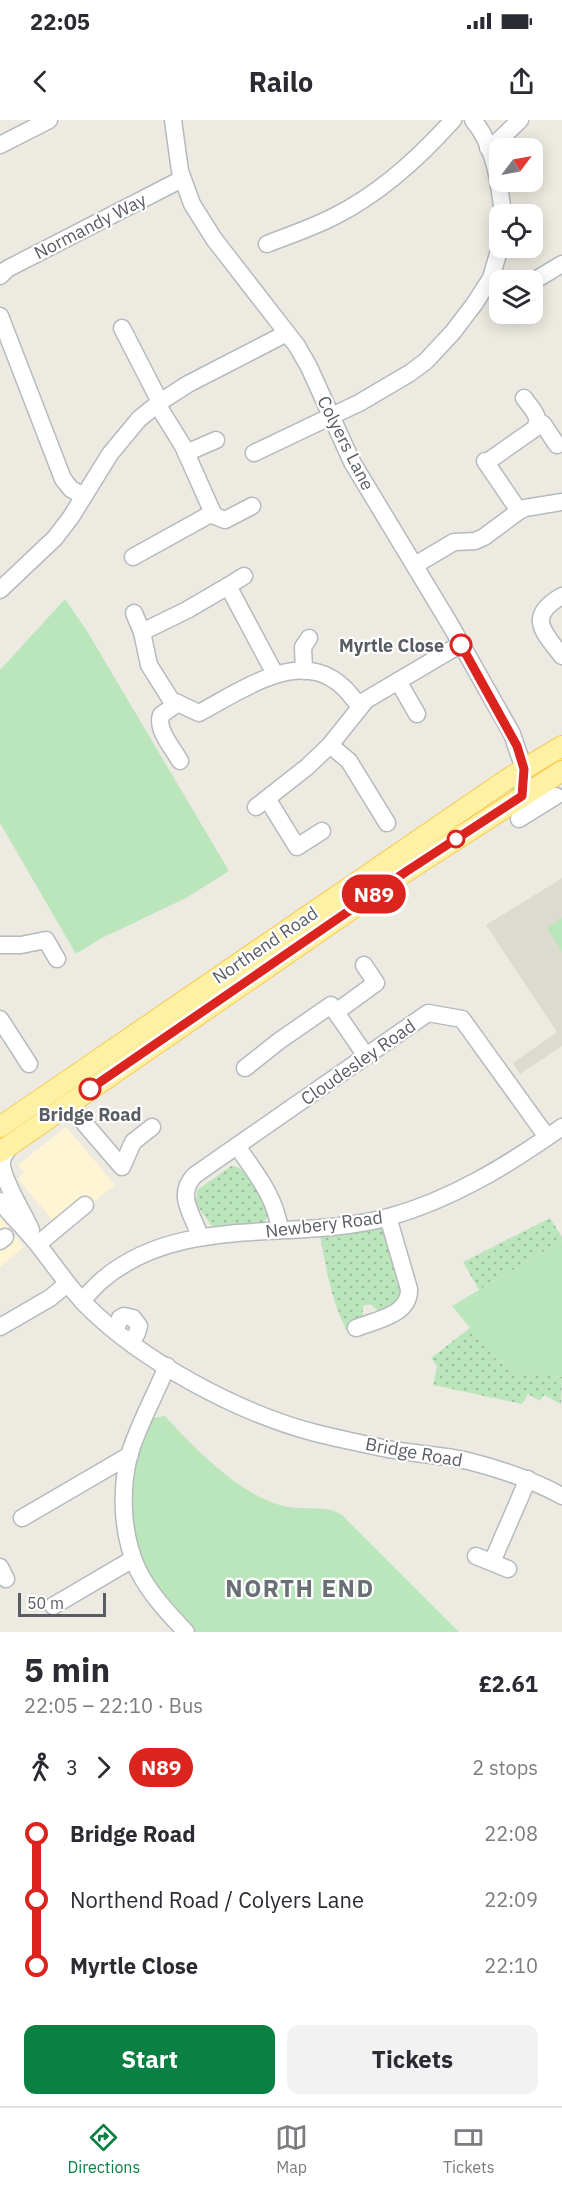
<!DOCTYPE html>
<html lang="en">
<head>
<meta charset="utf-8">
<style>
  body { margin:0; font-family:"IBM Plex Sans",sans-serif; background:#f2f2f3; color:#2b2b33; height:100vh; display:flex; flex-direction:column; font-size:22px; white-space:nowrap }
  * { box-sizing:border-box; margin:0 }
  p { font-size:20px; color:#7c7c81 }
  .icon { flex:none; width:33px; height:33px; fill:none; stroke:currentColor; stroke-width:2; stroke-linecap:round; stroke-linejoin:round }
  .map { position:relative; height:1512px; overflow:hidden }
  .side { display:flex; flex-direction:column; background:#fff; flex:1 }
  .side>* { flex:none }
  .badge { padding:0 12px; border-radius:20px; font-size:21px; line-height:39px }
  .needle { width:39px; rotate:58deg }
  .buttons { position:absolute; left:489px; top:18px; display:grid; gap:12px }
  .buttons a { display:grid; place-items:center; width:54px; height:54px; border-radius:12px; background:#fff; box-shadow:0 3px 15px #0003; font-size:30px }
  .scale { position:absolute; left:18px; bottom:15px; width:88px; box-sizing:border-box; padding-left:6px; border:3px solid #595d63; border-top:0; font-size:16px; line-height:21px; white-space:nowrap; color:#595d63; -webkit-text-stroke:4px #fff; paint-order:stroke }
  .map>.badge { position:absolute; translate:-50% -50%; box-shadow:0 0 0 3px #fff }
  .legs { display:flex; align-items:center; gap:9px; height:66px; padding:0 24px; font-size:20px }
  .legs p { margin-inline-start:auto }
  .headline { display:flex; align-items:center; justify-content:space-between; height:102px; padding:0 24px }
  h1 { font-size:33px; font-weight:800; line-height:45px }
  .primary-button { display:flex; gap:12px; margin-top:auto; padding:12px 24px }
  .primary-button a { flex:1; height:69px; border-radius:12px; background:#0b8043; color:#fff; font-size:24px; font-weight:800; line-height:69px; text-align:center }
  .primary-button a+a { background:#f2f2f3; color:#2b2b33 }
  ul { padding:0 24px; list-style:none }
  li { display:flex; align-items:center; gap:21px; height:66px; font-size:22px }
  li i { display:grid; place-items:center; width:9px; height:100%; margin:0 8px; background:currentColor }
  li i::after { content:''; width:15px; height:15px; margin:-8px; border:4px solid; border-radius:50%; background:#fff }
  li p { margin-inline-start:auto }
  li:first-child i { background:linear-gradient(#0000 50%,currentColor 0) }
  li:last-child i { background:linear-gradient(currentColor 50%,#0000 0) }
  .status { display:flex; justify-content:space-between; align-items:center; height:42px; padding:0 30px; background:#fff; direction:ltr }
  .status svg { height:16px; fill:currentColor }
  header { display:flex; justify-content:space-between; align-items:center; height:78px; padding:0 24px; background:#fff; font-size:27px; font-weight:800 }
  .dock { display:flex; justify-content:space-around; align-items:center; height:84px; border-top:2px solid #e1e1e2; background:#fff; font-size:16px; color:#7c7c81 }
  .dock a { display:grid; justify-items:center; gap:3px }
  .dock .active { color:#0b8043 }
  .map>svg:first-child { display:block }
  .commercial { fill:#fff5d4 }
  .education { fill:#dddad0 }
  .grass { fill:url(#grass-dots) }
  .green { fill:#bbe6bc }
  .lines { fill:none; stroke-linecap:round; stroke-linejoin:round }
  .minor-casing { stroke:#b6b9be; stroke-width:19 }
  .major-casing { stroke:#f8c94f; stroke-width:22 }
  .minor { stroke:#fff; stroke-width:16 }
  .major { stroke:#fff1a4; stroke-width:20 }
  .line-1-casing { stroke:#fff; stroke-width:14 }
  .line-1 { stroke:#dc241f; stroke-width:9 }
  .stop-1-dot { fill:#fff; stroke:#dc241f; stroke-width:3 }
  .labels { text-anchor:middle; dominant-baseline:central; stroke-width:4.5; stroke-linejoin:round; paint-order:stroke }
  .street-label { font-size:18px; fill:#595d63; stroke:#fff }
  .stop-label { font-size:18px; font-weight:bold; fill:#595d63; stroke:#fff; text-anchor:end }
  .district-label { font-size:24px; font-weight:bold; letter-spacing:1.5px; fill:#6a6f75; stroke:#fff }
</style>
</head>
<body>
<div class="status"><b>22:05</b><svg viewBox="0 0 49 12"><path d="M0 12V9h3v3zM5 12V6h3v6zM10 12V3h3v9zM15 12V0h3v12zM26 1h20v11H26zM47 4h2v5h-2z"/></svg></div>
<header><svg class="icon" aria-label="back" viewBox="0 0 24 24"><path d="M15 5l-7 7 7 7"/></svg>Railo<svg class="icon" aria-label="share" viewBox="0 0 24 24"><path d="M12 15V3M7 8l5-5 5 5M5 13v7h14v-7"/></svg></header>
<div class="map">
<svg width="562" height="1512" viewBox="0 0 562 1512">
  <defs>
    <pattern id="grass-dots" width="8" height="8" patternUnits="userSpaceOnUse" patternTransform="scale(1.5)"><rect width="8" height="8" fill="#bbe6bc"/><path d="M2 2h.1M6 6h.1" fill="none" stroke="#9bbe9c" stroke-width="1.8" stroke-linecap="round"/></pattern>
  </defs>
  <rect width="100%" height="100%" fill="#edebe1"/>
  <g class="commercial">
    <path d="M66 1007 115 1065 60 1109 18 1059 24 1053 18 1045Z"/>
    <path d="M0 1097 24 1127 0 1147Z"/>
  </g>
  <path class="education" d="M562 758V926L520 954 513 943 557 912 486 805Z"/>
  <g class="grass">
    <path d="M231 1046C250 1047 260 1074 269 1089L267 1098 264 1102 216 1107 211 1105 196 1084 197 1070Z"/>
    <path d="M550 1098 562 1117V1121L479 1170 463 1142Z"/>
    <path d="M383 1105 405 1178 380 1193 370 1184 363 1186V1197L356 1204 346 1209C331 1179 326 1148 320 1115Z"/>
    <path d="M471 1207 496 1239 522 1254 562 1257 561 1284 544 1275 540 1281 528 1274 522 1284 433 1265 437 1246 431 1238Z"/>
  </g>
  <g class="green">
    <path d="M65 479 87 511 229 751 186 778 100 819 76 834 0 703V550Z"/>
    <path d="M562 798V832L547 808Z"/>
    <path d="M562 1121V1257L522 1254 496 1239 452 1186Z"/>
    <path d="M165 1296C193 1327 242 1377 284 1386 303 1391 326 1384 342 1395L459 1512H195L148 1460 134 1421 129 1376 137 1336 153 1298Z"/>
  </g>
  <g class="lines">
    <defs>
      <g id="minor">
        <path d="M173 0 180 51 192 84 214 119 297 226 309 247 352 342 451 506 512 614 524 649 522 676"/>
        <path d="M473 0C495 26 499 62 503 94"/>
        <path d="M0 25 49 0"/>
        <path d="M488 28 495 24 520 0"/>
        <path d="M267 124C290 115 314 107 335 96 381 73 419 38 453 0"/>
        <path d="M0 156 7 149 182 59"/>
        <path d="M532 162 562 144"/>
        <path d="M0 196 63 359 71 369 83 376"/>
        <path d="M122 208 160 282"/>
        <path d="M539 302 543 304 557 325"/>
        <path d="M186 333 216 320"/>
        <path d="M254 333 359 283 410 253 426 241 453 212 475 183 491 158 500 127"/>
        <path d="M485 341 519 391 525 388 562 382"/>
        <path d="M487 342 534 309C543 298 531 288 524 278"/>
        <path d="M210 394 225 400 252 386"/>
        <path d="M133 437 207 396 212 391 183 326 157 284"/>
        <path d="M415 445 454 422 475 421 484 417 519 391"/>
        <path d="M228 466 244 456"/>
        <path d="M0 470 55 418 71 397 110 334 139 299 160 282 188 264 287 213"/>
        <path d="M562 476C526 496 543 512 562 536"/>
        <path d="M134 493 142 512"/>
        <path d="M304 551 303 527 309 518"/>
        <path d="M275 554 228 466 187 490 142 512 149 545 171 580 199 593C235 574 290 534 331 558 344 565 352 577 360 587"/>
        <path d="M398 561 417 594"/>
        <path d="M178 583 161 595C156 610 173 628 180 641"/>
        <path d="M330 625 349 641 387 703"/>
        <path d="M268 680 297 727 322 711"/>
        <path d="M256 687 307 647 330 625 366 580 461 524"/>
        <path d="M519 699 556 676"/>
        <path d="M0 825H21L46 820 57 839"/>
        <path d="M336 892 376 863 364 845"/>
        <path d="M0 899 29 944"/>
        <path d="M245 948 279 921 331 885 366 936"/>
        <path d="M71 983 85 1004 122 1047 133 1022 152 1007"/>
        <path d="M11 1025C8 1029 3 1036 2 1041 0 1057 24 1093 31 1110"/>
        <path d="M237 1026C256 1054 275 1076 280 1110"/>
        <path d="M0 1081C12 1097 27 1110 39 1126 55 1146 69 1168 87 1186 142 1241 237 1292 312 1312 334 1318 356 1322 378 1327 408 1334 439 1334 468 1341 500 1349 533 1360 562 1376"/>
        <path d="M200 1117C193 1094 175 1075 195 1055L428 893 462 899 547 1017"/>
        <path d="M0 1121 5 1117"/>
        <path d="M38 1124 85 1085"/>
        <path d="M82 1181C88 1174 94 1167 101 1161 180 1092 295 1123 389 1097 453 1079 508 1045 562 1007"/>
        <path d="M0 1207 50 1178 67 1164"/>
        <path d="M356 1208C376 1200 410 1195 409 1169L388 1097"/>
        <path d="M116 1210 120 1198 124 1196 133 1198 139 1206 137 1213 131 1222"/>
        <path d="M167 1246C155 1276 138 1305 129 1336 120 1372 122 1416 138 1450 149 1473 169 1494 186 1512"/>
        <path d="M22 1398 130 1335"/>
        <path d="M476 1436 508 1449"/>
        <path d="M492 1442 528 1359"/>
        <path d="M0 1447 6 1459"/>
        <path d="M53 1486 133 1439"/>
      </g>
      <g id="major">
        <path d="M0 1007 506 660 562 626"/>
        <path d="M0 1032 407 751 562 651"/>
      </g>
    </defs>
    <use href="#minor" class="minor-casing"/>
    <use href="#major" class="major-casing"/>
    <use href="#minor" class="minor"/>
    <use href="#major" class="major"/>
  </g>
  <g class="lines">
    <defs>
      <path id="line-1" d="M90 969 407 751 522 676 524 649 517 626 461 525"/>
    </defs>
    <use href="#line-1" class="line-1-casing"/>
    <use href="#line-1" class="line-1"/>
  </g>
  <g class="stop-1-dot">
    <circle cx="461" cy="525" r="10"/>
    <circle cx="456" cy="719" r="8"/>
    <circle cx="90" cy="969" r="10"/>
  </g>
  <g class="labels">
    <g class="street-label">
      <text transform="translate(90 106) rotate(-27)">Normandy Way</text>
      <text transform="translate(346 323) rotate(63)">Colyers Lane</text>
      <text transform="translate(265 825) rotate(-34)">Northend Road</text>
      <text transform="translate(358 942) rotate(-35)">Cloudesley Road</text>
      <text transform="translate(324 1104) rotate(-7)">Newbery Road</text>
      <text transform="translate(414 1332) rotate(10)">Bridge Road</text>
    </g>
    <g class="stop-label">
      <text x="444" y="525">Myrtle Close</text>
      <text x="90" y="994" text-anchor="middle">Bridge Road</text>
    </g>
    <g class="district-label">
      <text x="300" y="1468">NORTH END</text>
    </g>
  </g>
</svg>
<div class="buttons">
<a><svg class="needle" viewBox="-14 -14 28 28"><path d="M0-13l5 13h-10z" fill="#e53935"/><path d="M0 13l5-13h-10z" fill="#7c7c81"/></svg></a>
<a><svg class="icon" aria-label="locate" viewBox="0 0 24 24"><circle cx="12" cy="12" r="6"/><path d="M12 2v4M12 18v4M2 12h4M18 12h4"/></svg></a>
<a><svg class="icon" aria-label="layers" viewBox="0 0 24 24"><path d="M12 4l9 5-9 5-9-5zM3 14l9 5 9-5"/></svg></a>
</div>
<div class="scale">50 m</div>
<b class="badge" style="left:374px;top:774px;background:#dc241f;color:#fff">N89</b>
</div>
<section class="side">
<div class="headline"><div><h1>5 min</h1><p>22:05 – 22:10 · Bus</p></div><b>£2.61</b></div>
<div class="legs"><svg class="icon" aria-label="walk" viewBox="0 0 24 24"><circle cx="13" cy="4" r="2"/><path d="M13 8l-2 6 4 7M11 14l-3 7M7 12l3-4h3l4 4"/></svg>3<svg class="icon" aria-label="forward" viewBox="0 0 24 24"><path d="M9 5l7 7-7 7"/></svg><b class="badge" style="background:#dc241f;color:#fff">N89</b><p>2 stops</p></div>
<ul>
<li><i style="color:#dc241f"></i><b>Bridge Road</b><p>22:08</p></li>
<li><i style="color:#dc241f"></i><span>Northend Road / Colyers Lane</span><p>22:09</p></li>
<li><i style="color:#dc241f"></i><b>Myrtle Close</b><p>22:10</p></li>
</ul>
<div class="primary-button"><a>Start</a><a>Tickets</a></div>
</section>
<nav class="dock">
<a class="active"><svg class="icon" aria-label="directions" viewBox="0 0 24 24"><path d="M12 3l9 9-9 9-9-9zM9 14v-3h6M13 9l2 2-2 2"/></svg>Directions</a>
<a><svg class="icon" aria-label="map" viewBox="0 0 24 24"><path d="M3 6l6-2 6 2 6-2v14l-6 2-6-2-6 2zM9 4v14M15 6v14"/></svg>Map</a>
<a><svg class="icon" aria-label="tickets" viewBox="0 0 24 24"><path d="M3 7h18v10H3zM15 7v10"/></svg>Tickets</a>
</nav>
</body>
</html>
